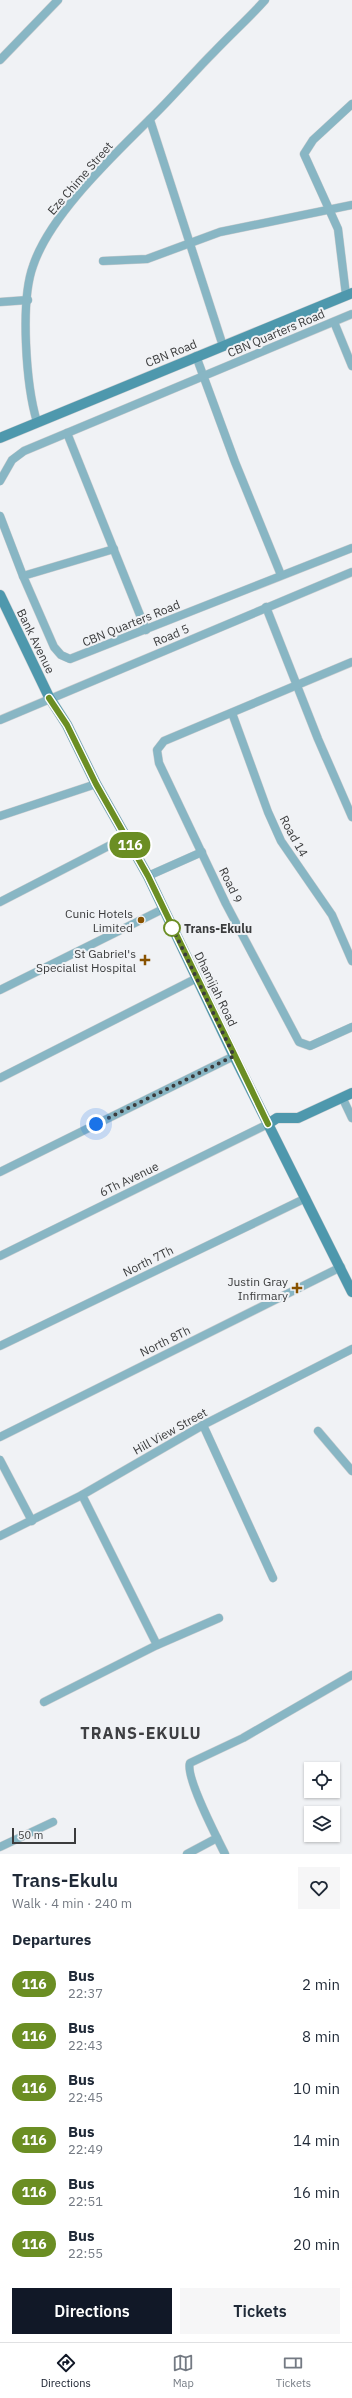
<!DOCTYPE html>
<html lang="en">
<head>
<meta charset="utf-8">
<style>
  body { margin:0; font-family:"IBM Plex Sans",sans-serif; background:#f6f6f7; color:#1f2937; height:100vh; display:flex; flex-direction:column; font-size:15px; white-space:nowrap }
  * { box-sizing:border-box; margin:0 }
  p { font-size:13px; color:#747a83 }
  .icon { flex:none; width:22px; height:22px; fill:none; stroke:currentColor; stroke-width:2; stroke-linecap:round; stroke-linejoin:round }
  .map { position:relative; height:1854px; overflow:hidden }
  .details { display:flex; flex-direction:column; background:#fff; flex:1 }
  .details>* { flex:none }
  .badge { padding:0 8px; border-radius:13px; font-size:14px; line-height:26px }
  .tools { position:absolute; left:304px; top:1762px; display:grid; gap:8px }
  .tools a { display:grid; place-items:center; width:36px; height:36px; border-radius:0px; background:#fff; box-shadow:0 1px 3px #0004; font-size:20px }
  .scale { position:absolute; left:12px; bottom:10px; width:64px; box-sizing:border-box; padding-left:4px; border:2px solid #3b3c3d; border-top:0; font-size:11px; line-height:14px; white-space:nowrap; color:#3b3c3d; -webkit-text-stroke:3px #f0f2f5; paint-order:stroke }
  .you { position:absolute; width:20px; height:20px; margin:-10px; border:3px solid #fff; border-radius:50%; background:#1a73e8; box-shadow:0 0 0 6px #1a73e833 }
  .map>.badge { position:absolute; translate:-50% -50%; box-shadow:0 0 0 2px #fff }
  h2 { padding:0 12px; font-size:15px; line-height:36px }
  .round { display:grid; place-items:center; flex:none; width:42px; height:42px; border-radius:0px; background:#f6f6f7 }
  .headline { display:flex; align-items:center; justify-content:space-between; height:68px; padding:0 12px }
  h1 { font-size:19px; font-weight:600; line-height:30px }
  .primary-button { display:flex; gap:8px; margin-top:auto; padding:8px 12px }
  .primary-button a { flex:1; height:46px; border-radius:0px; background:#111827; color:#fff; font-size:16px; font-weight:600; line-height:46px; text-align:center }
  .primary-button a+a { background:#f6f6f7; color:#1f2937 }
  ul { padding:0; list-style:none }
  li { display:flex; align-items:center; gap:12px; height:52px; padding:0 12px }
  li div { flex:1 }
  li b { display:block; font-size:15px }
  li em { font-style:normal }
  li .badge { min-width:44px; font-weight:700; text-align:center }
  .dock { display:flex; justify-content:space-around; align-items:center; height:56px; border-top:1px solid #e0e1e3; background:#fff; font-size:11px; color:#747a83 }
  .dock a { display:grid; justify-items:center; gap:2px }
  .dock .on { color:#111827 }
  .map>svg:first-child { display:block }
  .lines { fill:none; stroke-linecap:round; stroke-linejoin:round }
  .street-casing { stroke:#ccced0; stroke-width:9 }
  .secondary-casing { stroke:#ccced0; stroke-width:11 }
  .street { stroke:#88b6c4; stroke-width:8 }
  .secondary { stroke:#4e98ad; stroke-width:10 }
  .line-casing { stroke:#fff; stroke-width:9 }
  .line { stroke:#6b8e23; stroke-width:6 }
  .walk { stroke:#3b3c3d; stroke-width:4; stroke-dasharray:0 7.2 }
  .poi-dot { fill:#885200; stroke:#f0f2f5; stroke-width:1.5 }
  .stop-dot { fill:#fff; stroke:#6b8e23; stroke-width:2 }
  .labels { text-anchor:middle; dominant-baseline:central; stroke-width:4; stroke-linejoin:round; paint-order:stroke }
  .street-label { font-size:12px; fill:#3b3c3d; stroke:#f0f2f5 }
  .poi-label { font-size:12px; fill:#3b3c3d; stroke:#f0f2f5; text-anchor:end }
  .stop-label { font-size:12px; font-weight:bold; fill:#3b3c3d; stroke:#f0f2f5; text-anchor:start }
  .district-label { font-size:16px; font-weight:bold; letter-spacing:1px; fill:#3e3f42; stroke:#f0f2f5 }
</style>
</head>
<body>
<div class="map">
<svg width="352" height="1854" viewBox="0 0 352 1854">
  <rect width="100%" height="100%" fill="#f0f2f5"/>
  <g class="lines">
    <defs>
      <g id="street">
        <path d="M0 60 58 0"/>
        <path d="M150 120 223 346"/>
        <path d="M103 261 147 259 220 232 352 205"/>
        <path d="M346 295 338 229 304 154 313 140 352 104"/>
        <path d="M0 302 28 300"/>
        <path d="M334 322 352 366"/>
        <path d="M196 356 235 462 281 575"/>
        <path d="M37 422C26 385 20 302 33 266 50 215 111 158 149 120 172 98 192 74 214 52 231 34 249 18 265 0"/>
        <path d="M67 433 146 630"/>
        <path d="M0 481 12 460 24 451 352 314"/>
        <path d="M0 516 23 576 54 647 61 655 70 659 352 548"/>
        <path d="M23 576 114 549"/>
        <path d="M266 607 318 739 352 817"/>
        <path d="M352 662 164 741 157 750 159 763 226 904 299 1042 310 1046 352 1027"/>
        <path d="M232 713 268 812 281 841 332 915 352 961"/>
        <path d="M0 720 352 572"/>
        <path d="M0 816 96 784"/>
        <path d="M148 876 202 852"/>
        <path d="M0 902 126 837"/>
        <path d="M0 990 163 909"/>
        <path d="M0 1078 197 978"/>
        <path d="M343 1099 352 1118"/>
        <path d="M0 1172 234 1056"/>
        <path d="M0 1256 268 1124"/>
        <path d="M0 1346 306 1198"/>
        <path d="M203 1425 273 1578"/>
        <path d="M318 1431 352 1471"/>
        <path d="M0 1437 341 1267"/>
        <path d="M0 1460 32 1521"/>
        <path d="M82 1495 157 1645"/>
        <path d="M0 1536 82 1495 203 1425 352 1349"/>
        <path d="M44 1702 157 1645 219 1618"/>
        <path d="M0 1847 53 1822"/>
        <path d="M187 1854 217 1838"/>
        <path d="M225 1854C217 1838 185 1776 190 1763L243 1738 352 1675"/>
      </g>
      <g id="secondary">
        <path d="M0 438 352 293"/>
        <path d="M0 595 49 697 67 725 96 784 148 876 234 1056 352 1292"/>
        <path d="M268 1124 277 1118H298L352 1093"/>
      </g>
    </defs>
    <use href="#street" class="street-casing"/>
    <use href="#secondary" class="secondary-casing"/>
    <use href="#street" class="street"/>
    <use href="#secondary" class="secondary"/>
  </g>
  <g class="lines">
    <defs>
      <path id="line" d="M49 698 67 725 96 784 148 876 268 1124"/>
    </defs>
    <use href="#line" class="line-casing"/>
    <use href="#line" class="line"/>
    <path class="walk" d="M96 1124 234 1056 170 923 172 928"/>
  </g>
  <g class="poi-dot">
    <circle cx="141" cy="920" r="4"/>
    <path d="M143 954h4v4h4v4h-4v4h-4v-4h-4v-4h4z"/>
    <path d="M295 1282h4v4h4v4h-4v4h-4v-4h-4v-4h4z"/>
  </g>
  <circle class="stop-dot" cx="172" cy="928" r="8"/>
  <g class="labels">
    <g class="street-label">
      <text transform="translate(80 178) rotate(-49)">Eze Chime Street</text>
      <text transform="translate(276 333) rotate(-23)">CBN Quarters Road</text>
      <text transform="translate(171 353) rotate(-22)">CBN Road</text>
      <text transform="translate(131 623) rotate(-22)">CBN Quarters Road</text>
      <text transform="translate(171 635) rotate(-23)">Road 5</text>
      <text transform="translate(36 641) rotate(64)">Bank Avenue</text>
      <text transform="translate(294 836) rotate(61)">Road 14</text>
      <text transform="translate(231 885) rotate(64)">Road 9</text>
      <text transform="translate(216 989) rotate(64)">Dhamijah Road</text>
      <text transform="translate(129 1179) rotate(-26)">6Th Avenue</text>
      <text transform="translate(148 1261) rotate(-26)">North 7Th</text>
      <text transform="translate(165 1341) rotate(-26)">North 8Th</text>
      <text transform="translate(170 1431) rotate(-29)">Hill View Street</text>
    </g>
    <g class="poi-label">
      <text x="133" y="913">Cunic Hotels<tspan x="133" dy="14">Limited</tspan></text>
      <text x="136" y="953">St Gabriel's<tspan x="136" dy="14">Specialist Hospital</tspan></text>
      <text x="288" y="1281">Justin Gray<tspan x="288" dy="14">Infirmary</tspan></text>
    </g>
    <g class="stop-label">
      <text x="184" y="928">Trans-Ekulu</text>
    </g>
    <g class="district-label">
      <text x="141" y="1733">TRANS-EKULU</text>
    </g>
  </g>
</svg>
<div class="tools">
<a><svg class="icon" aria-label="locate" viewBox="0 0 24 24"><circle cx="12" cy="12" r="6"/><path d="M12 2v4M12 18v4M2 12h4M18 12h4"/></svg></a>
<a><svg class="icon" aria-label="layers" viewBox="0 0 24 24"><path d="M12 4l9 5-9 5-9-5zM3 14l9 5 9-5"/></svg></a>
</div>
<div class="scale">50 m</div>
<div class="you" style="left:96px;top:1124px"></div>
<b class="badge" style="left:130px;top:845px;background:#6b8e23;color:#fff">116</b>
</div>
<section class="details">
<div class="headline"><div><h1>Trans-Ekulu</h1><p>Walk · 4 min · 240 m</p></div><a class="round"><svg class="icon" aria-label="heart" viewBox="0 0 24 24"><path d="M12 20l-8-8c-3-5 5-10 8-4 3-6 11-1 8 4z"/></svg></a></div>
<h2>Departures</h2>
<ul>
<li><span class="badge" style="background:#6b8e23;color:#fff">116</span><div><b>Bus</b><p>22:37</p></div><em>2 min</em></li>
<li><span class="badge" style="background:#6b8e23;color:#fff">116</span><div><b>Bus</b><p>22:43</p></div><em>8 min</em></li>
<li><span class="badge" style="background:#6b8e23;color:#fff">116</span><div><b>Bus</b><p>22:45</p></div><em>10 min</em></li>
<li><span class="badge" style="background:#6b8e23;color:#fff">116</span><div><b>Bus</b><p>22:49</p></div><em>14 min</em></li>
<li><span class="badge" style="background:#6b8e23;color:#fff">116</span><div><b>Bus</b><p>22:51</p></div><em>16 min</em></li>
<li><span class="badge" style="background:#6b8e23;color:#fff">116</span><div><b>Bus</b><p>22:55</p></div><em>20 min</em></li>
</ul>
<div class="primary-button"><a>Directions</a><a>Tickets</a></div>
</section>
<nav class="dock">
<a class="on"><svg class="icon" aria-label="directions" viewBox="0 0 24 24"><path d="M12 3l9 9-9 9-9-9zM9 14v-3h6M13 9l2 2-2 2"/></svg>Directions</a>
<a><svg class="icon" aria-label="map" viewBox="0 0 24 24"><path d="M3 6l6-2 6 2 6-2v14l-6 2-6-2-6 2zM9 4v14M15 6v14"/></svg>Map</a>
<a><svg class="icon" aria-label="tickets" viewBox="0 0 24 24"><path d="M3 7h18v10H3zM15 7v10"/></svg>Tickets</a>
</nav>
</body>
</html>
